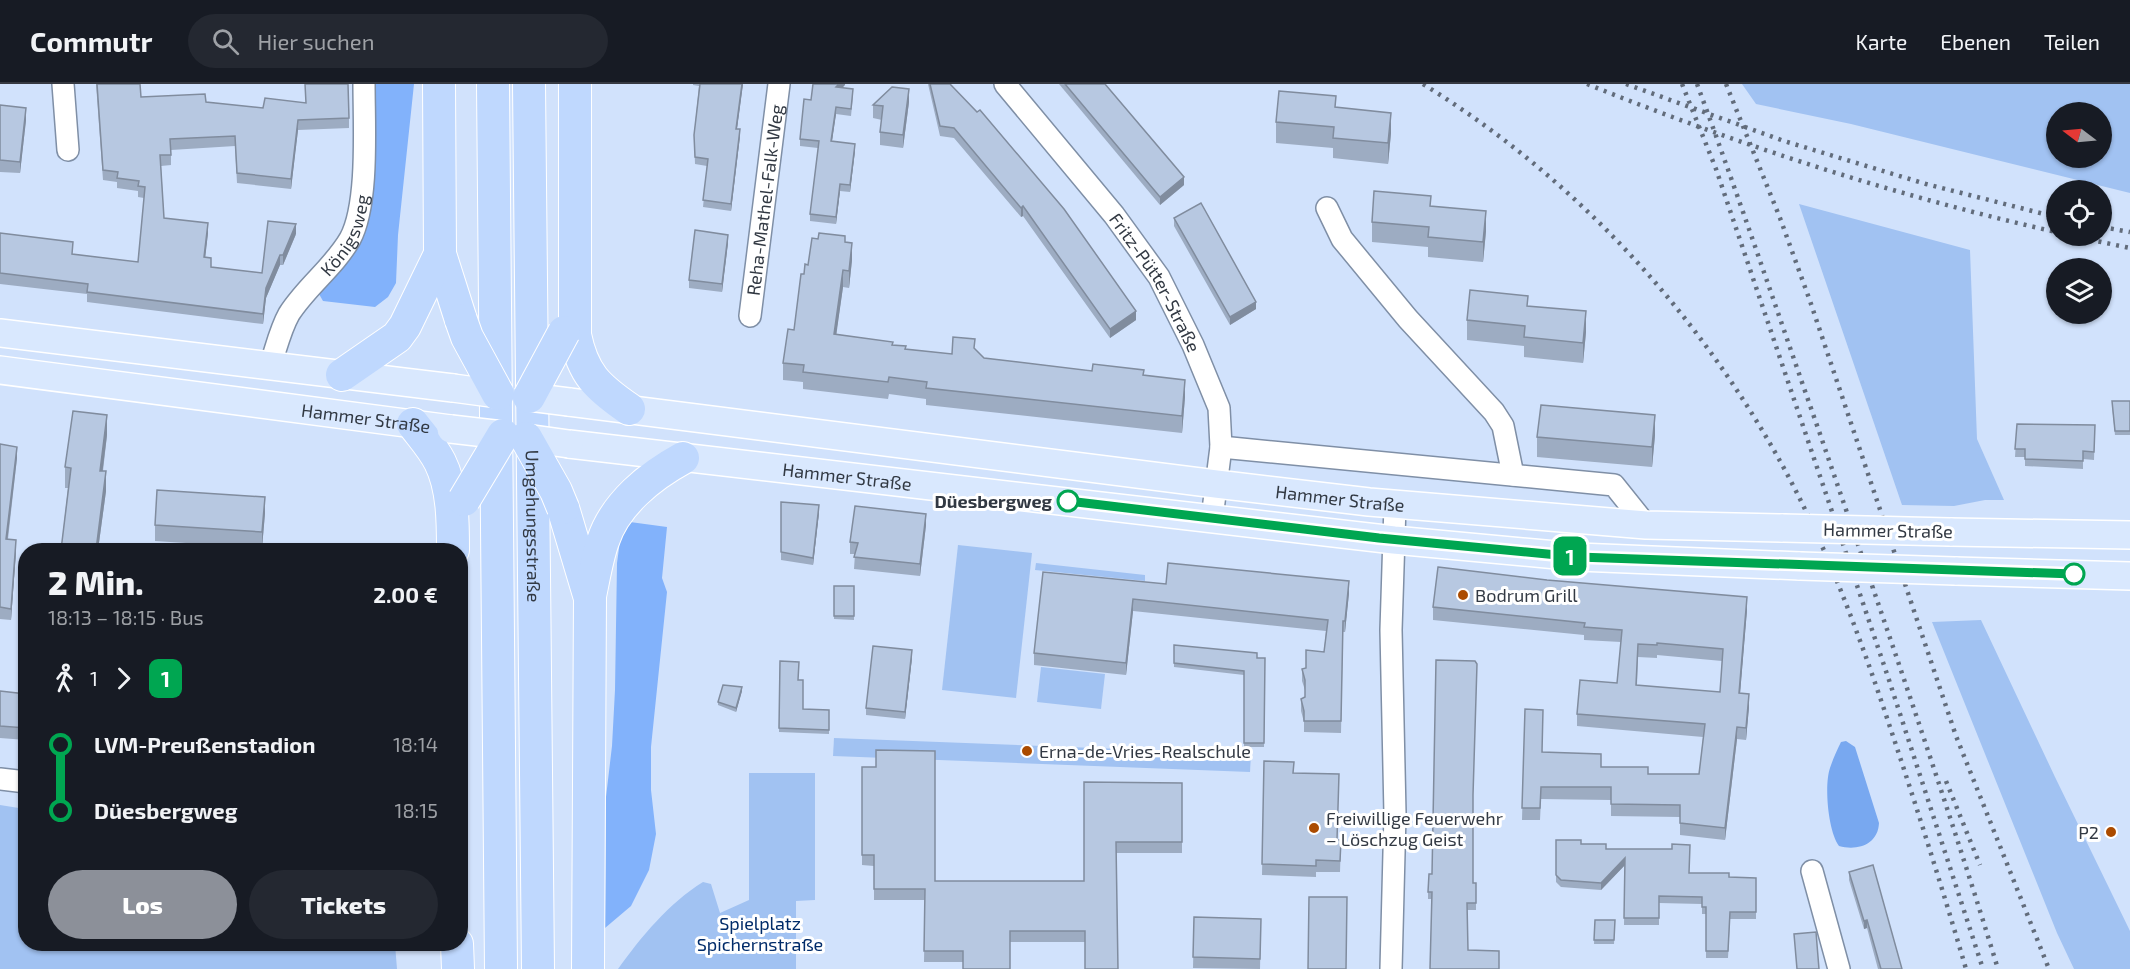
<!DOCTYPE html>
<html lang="de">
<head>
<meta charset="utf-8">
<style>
  body { margin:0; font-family:"Exo 2",sans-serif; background:#242831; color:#f1f3f6; height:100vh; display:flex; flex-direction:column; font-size:22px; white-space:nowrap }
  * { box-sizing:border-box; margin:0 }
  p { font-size:20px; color:#9ea1a6 }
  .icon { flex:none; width:33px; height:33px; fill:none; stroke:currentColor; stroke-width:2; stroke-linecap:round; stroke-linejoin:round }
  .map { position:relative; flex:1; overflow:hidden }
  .sheet { position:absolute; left:18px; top:459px; width:450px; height:408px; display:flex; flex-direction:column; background:#171b24; border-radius:24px; box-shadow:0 2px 4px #0004 }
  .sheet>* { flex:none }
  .badge { padding:0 12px; border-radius:9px; font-size:21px; line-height:39px }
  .needle { width:39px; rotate:286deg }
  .controls { position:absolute; left:2046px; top:18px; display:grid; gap:12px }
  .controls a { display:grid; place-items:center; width:66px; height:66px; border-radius:50%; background:#171b24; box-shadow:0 2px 4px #0004; font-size:30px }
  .map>.badge { position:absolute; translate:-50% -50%; box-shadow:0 0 0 3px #fff }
  .legs { display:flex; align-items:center; gap:9px; height:66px; padding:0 30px; font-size:20px }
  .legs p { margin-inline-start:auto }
  .head { display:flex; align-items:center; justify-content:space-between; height:102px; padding:0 30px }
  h1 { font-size:33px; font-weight:800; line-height:45px }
  .button { display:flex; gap:12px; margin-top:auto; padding:12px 30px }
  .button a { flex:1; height:69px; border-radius:36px; background:#8c9099; color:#fff; font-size:24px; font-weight:800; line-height:69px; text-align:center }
  .button a+a { background:#242831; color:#f1f3f6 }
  ul { padding:0 30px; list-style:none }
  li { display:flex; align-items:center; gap:21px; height:66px; font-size:22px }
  li i { display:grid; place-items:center; width:9px; height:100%; margin:0 8px; background:currentColor }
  li i::after { content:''; width:15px; height:15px; margin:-8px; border:4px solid; border-radius:50%; background:#171b24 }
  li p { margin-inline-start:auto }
  li:first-child i { background:linear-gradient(#0000 50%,currentColor 0) }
  li:last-child i { background:linear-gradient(currentColor 50%,#0000 0) }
  header { display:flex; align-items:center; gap:36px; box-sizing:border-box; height:84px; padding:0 30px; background:#171b24; border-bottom:2px solid #363941 }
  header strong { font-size:28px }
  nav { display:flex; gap:33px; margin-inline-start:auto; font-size:21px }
  .search { width:420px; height:54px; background:#242831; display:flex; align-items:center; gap:15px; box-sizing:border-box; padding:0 21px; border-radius:33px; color:#9ea1a6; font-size:22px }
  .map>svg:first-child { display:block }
  .green { fill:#a1c2f2; fill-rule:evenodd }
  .forest { fill:#82b2fb }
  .water { fill:#78a8f0 }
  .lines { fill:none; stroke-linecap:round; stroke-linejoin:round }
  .minor-casing { stroke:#7f8fa6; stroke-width:24 }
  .major-casing { stroke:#fff; stroke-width:30 }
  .highway-casing { stroke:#fff; stroke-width:34 }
  .minor { stroke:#fff; stroke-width:21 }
  .major { stroke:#d9e8fe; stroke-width:27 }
  .highway { stroke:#bfd8fe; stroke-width:32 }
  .rail { stroke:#626c7b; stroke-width:4.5; stroke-dasharray:3 6; stroke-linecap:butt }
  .major-bridge-casing { stroke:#fff; stroke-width:30; stroke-linecap:butt }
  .highway-bridge-casing { stroke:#fff; stroke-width:34; stroke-linecap:butt }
  .major-bridge { stroke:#d9e8fe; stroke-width:27 }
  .highway-bridge { stroke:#bfd8fe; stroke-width:32 }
  .wall { fill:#9dacc2; fill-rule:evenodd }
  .shaded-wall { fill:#808c9e }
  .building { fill:#b7c8e1; stroke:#808c9e; stroke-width:1.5; fill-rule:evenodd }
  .line-1-casing { stroke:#fff; stroke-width:14 }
  .line-1 { stroke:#00a651; stroke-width:9 }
  .stop-1-dot { fill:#fff; stroke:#00a651; stroke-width:3 }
  .poi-dot { fill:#ab4b00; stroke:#fff; stroke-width:2 }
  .labels { text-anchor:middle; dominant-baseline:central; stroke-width:6; stroke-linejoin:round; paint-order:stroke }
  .street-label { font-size:18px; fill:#323943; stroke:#fff }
  .stop-label { font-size:18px; font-weight:bold; fill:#323943; stroke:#fff; text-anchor:end }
  .poi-label { font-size:18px; fill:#323943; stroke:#fff; text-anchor:start }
  .park-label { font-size:18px; fill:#002b69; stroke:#fff }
</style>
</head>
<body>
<header>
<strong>Commutr</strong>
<div class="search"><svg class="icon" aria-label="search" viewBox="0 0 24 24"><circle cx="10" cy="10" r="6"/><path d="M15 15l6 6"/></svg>Hier suchen</div>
<nav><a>Karte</a><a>Ebenen</a><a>Teilen</a></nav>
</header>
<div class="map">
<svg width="2130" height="885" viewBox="0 0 2130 885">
  <rect width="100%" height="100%" fill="#d1e2fc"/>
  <g class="green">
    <path d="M1742 0H2130V109L1851 40 1756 20ZM2056 28H2102V74H2056Z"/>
    <path d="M1799 120 1970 166 1977 355 2004 416H1985L1954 422 1902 421Z"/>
    <path d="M958 461 1032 469 1016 614 942 606Z"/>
    <path d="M1036 479 1145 491V497L1035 486Z"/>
    <path d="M1981 536 2055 693 2130 847V885H2074L2057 849 1932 538Z"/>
    <path d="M1041 583 1105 590 1101 625 1037 618Z"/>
    <path d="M834 654 1251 670 1250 688 833 672Z"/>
    <path d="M749 689H815V816L796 817V885H618C641 853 669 819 703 798L711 800 720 829 749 816Z"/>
    <path d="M0 721 25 725 26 860H395L397 885H0Z"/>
  </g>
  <g class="forest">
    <path d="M372 0H414L398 151 396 199 388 213 375 223 323 217 319 210 347 177Z"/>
    <path d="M630 438 667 443 662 494 667 508 651 663V706L656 750 649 786 631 822 605 844 606 713 612 662 615 606 617 479 620 457Z"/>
  </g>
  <path class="water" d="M1846 657 1855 663 1879 739C1878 761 1857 767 1839 762 1828 747 1824 701 1830 684 1833 675 1837 666 1841 658Z"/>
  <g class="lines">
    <defs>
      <g id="minor">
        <path d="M63 0 68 66"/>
        <path id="s1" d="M1005 0 1114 131 1159 193 1193 261 1219 324 1221 363 1212 434"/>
        <path d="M1327 124 1342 155 1408 235 1494 328 1503 342 1513 391"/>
        <path id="s2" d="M750 232 779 0"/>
        <path id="s3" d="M270 282C276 265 280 246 289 230 306 203 334 183 350 155 369 120 364 41 364 0"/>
        <path d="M1221 363 1614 401 1646 441"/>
        <path d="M0 695 26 698"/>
        <path d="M1812 787 1839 885"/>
        <path d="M1391 885 1395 730 1391 546 1395 421"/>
      </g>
      <g id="major">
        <path d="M0 249 453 304"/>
        <path id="s4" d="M0 286 451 345"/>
        <path id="s5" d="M569 318 1216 400 1369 418 1646 441 1783 444"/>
        <path id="s6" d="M569 360 1394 456 1578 473 1800 482"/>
        <path d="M1950 448 2130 451"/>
        <path d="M1955 487 2130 492"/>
      </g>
      <g id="highway">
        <path d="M439 0 440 170 461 236"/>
        <path d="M493 0 501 885"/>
        <path id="s7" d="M529 0 538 885"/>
        <path d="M575 0V251C583 290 597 303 629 325"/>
        <path d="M342 291 397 253 405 242 440 170"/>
        <path d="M413 340C422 352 433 364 440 378 453 404 453 438 453 466"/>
        <path d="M563 424 589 511"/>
        <path d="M457 860 458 885"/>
        <path d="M588 885 590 512C594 493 597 474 603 457 615 420 650 392 683 374"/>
      </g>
    </defs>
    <use href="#minor" class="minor-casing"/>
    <use href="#major" class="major-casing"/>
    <use href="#highway" class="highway-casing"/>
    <use href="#minor" class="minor"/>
    <use href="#major" class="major"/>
    <use href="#highway" class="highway"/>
    <g class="rail">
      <path d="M1423 0C1573 93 1694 223 1780 377 1826 460 1859 550 1889 640 1916 721 1942 803 1966 885"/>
      <path d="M1587 0C1739 61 1896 112 2056 148"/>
      <path d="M1626 0 1784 57 1926 100 2056 133"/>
      <path d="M1682 0 1716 85 1889 596 1983 885"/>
      <path d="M1697 0C1740 116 1779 233 1820 350 1881 528 1943 705 1998 885"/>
      <path d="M1726 0 1780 134 1810 217 1956 652 2049 885"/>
      <path d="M2102 143 2130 148"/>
      <path d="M2072 152 2130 164"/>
      <path d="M1946 697 1980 781"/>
    </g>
    <defs>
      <g id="major-bridge">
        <path d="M453 304 498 310"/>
        <path d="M529 313 569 318"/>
        <path d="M451 345 503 351"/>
        <path d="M526 354 569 360"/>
        <path d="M1783 444 1950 448"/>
        <path d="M1800 482 1955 487"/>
      </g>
      <g id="highway-bridge">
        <path d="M461 236 467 253 498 310"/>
        <path d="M529 313 564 248"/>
        <path d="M526 354 556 407 563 424"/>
        <path d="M464 416 503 351"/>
      </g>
    </defs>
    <use href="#major-bridge" class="major-bridge-casing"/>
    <use href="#highway-bridge" class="highway-bridge-casing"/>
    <use href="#major-bridge" class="major-bridge"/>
    <use href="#highway-bridge" class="highway-bridge"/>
  </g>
  <g class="wall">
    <path d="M96 0H140L141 13 206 18 349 34V44L298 46 291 105 237 99 235 62 171 66V81L161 82 164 134 208 149 205 174 211 183 262 189 296 150 283 181H280L266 214 263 240 87 218V210L0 200V149L73 170 138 178 144 114 138 113V107L117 104V98L103 96Z"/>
    <path d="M693 0H743L737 45 740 52 731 127 703 123 707 82 695 80 694 51 699 2 693 1Z"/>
    <path d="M845 0 843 3 853 12 851 32 836 30 832 57 855 67 850 108 840 107 836 140 810 137V130L818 64 800 62V55L811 16Z"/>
    <path d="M928 0H950L1136 236 1110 254 1023 132 1021 133 954 54 940 52Z"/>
    <path d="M1059 0H1105L1184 101 1160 121Z"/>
    <path d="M909 18 903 64 880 61V48L882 36 873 34V21Z"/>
    <path d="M0 21 26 36 20 89 0 88Z"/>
    <path d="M1336 23 1391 49 1388 80 1333 74V64L1276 59V38Z"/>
    <path d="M1431 122 1486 147 1483 178 1428 173V163L1372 158V138Z"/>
    <path d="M1174 134 1256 225 1230 241 1174 142Z"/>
    <path d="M845 158 852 176 849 204 843 203 836 250 893 261 906 265 952 270 975 265 984 274 1092 287 1144 291 1185 313 1182 349 926 321V315L889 310 888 315 803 305V298L783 296V279L794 246 804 190 808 181Z"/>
    <path d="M728 159 722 208 689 204V196Z"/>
    <path d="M1528 222 1586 248 1583 279 1524 273V262L1467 256V236Z"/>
    <path d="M2130 317V351H2115L2112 321Z"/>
    <path d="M2017 340 2095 341 2094 376 2083 375V385L2025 382V373H2015Z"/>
    <path d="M107 351 103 387 106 407 98 466H61L68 404H65V383Z"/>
    <path d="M1655 351 1652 383 1537 373V353Z"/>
    <path d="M0 360 17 374 8 455 16 468 11 536 0 535Z"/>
    <path d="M781 418 819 429 813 481 781 476Z"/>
    <path d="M265 429 262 464 155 457V441Z"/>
    <path d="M926 441 920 492 854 485 855 470H850V458Z"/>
    <path d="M1043 488 1166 500 1349 509 1345 548H1343L1341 649 1304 648V638L1301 627V615L1305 613V606L1302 597V585L1306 584 1324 568 1326 547 1133 527 1126 591 1034 581V569Z"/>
    <path d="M834 502H854V536L834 535Z"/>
    <path d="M1433 523 1747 526 1740 610 1749 623 1746 656 1737 655 1725 756 1680 751V733L1611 732V716L1541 715 1540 736H1522L1525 625 1543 668 1601 683 1648 690H1699L1703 653 1577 642V630L1617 599 1621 558 1584 556V551L1433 536ZM1657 571 1722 577 1720 608 1637 601 1638 573 1657 574Z"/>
    <path d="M1174 561 1257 574H1265L1264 663H1244V591L1174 583Z"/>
    <path d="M912 574 905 635 866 631V624Z"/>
    <path d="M780 577 798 596 803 625 829 626V650L779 648Z"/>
    <path d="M0 607 26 610V656L0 654Z"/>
    <path d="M742 607 736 628 718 621V618Z"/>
    <path d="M1264 677 1294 689 1337 756H1341L1340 788H1316V793L1262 791Z"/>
    <path d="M862 683 935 797H1084V698L1182 699V769H1116L1085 858H1010L963 878H924L925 816H874V782L862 781Z"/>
    <path d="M1473 716V799H1476V826H1467L1430 885 1432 815H1428V808L1432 790Z"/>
    <path d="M1556 756 1581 760 1606 765 1689 789 1729 793 1756 794V835H1730L1728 874H1706V830H1702V820L1659 819V841H1624L1625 781 1601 806 1561 803 1556 798Z"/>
    <path d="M1849 788 1902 885H1878L1867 844 1864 845 1849 796Z"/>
    <path d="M1194 833 1261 835 1260 885 1193 884Z"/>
    <path d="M1595 836H1615L1614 860H1594Z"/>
  </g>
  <g class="shaded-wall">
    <path d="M742 0H743L736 52V45Z"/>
    <path d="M839 0H845V1L836 10V3Z"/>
    <path d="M909 5V18L903 64V51Z"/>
    <path d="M836 23V30L831 64V57Z"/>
    <path d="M26 24V36L20 89V78Z"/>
    <path d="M1391 29V49L1388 80V59Z"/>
    <path d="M298 36V46L291 105V95Z"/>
    <path d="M740 45V52L731 127V120Z"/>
    <path d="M855 60V67L850 108V101Z"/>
    <path d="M1184 93V101L1160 121V113Z"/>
    <path d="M840 100V107L836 140V133Z"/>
    <path d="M1023 122V132L1021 133V124Z"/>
    <path d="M1486 127V147L1483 178V158Z"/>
    <path d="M208 139V149L204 184V173Z"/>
    <path d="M296 140V150L283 181V171Z"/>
    <path d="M728 151V159L722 208V200Z"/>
    <path d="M852 159V176L849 204V187Z"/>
    <path d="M280 171V181L266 214 263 240V230L266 204Z"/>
    <path d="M843 186V203L834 267V250Z"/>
    <path d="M1256 218V225L1230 241V233Z"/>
    <path d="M1136 227V236L1110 254V245Z"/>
    <path d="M1586 227V248L1583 279V259Z"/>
    <path d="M1185 296V313L1182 349V332Z"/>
    <path d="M107 331V351L100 407V387Z"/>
    <path d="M1655 331V351L1652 383V363Z"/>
    <path d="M17 363V374L6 467V455Z"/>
    <path d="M106 387V407L98 466H96Z"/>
    <path d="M265 413V429L262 464V448Z"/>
    <path d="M819 421V429L813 481V474Z"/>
    <path d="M926 430V441L920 492V480Z"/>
    <path d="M16 456V468L11 536V525Z"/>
    <path d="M1349 497V509L1345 548V537Z"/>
    <path d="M1747 513V526L1739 622V609Z"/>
    <path d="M1133 515V527L1126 591V579Z"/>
    <path d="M912 566V574L905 635V628Z"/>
    <path d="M742 603V607L736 628V624Z"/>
    <path d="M1749 610V623L1746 656V644Z"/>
    <path d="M1737 643V655L1725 756V744Z"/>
    <path d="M1625 774V781L1601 806V799Z"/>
    <path d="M1867 836V844L1864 845V837Z"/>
  </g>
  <g class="building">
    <path d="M97 0H140L141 13 205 10 206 18 263 24 265 14 306 19 305 0H348L349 34 298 36 291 95 237 89 235 52 170 55 171 71H160L164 134 208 139 204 173 211 174V183L262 189 268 137 296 140 283 171H280L266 204 263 230 87 208 88 200 0 189V149L73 158 72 170 138 178 145 103 138 102 139 97 117 94 118 88 103 86Z"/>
    <path d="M700 0H742L736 45H740L731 120 703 116 708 75 695 73 694 51Z"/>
    <path d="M813 0H839L836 3 853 5 851 25 836 23 831 57 855 60 850 101 840 100 836 133 810 130 819 57 800 55 804 15 811 16Z"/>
    <path d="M930 0H950L977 28 980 26 1064 125 1136 227 1110 245 1023 122 1021 124 954 44 940 42Z"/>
    <path d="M1065 0H1105L1184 93 1160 113Z"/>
    <path d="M892 3 909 5 903 51 880 48 883 22 873 21Z"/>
    <path d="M1279 7 1336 12 1335 23 1391 29 1388 59 1333 54 1334 43 1276 38Z"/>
    <path d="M0 21 26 24 20 78 0 76Z"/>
    <path d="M1374 107 1431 112 1430 122 1486 127 1483 158 1428 153 1429 143 1372 138Z"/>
    <path d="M1201 119 1256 218 1230 233 1174 134Z"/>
    <path d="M695 146 728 151 722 200 689 196Z"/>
    <path d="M819 149 845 152V158L852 159 849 187 843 186 834 250 893 258 892 261 906 262 905 265 952 270 953 253 975 255 974 264 984 274 1092 287 1093 280 1144 286 1143 291 1185 296 1182 332 926 304 927 298 889 293 888 298 803 288 804 281 783 279 788 245 794 246 801 190H804L805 180 808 181 812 154 818 155Z"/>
    <path d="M1470 206 1528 212 1527 222 1586 227 1583 259 1524 253 1525 242 1467 236Z"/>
    <path d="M2112 317H2130V347H2115Z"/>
    <path d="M1541 321 1655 331 1652 363 1537 353Z"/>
    <path d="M73 327 107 331 100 387H106L96 466H61L71 384 65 383Z"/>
    <path d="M2017 340 2095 341 2094 368 2083 367V377L2025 375V365H2015Z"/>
    <path d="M0 360 17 363 6 455 16 456 11 525 0 523Z"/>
    <path d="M157 406 265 413 262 448 155 441Z"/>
    <path d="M781 418 819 421 813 474 781 468Z"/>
    <path d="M855 422 926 430 920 480 854 473 858 459 850 458Z"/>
    <path d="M1168 479 1349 497 1345 537H1343L1341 637H1304V627L1301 615 1305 613V596L1302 585 1306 584V566L1324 568 1328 536 1133 515 1126 579 1034 569 1043 488 1166 500Z"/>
    <path d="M1438 483 1547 496 1747 513 1739 609 1749 610 1746 644 1737 643 1725 744 1680 739V721L1611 720V703H1541L1540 724H1522L1525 625 1543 626 1542 668 1601 670V683H1648V690H1699L1705 640 1577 630 1580 596 1617 599 1622 546 1584 543 1585 539 1433 523ZM1657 559 1723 565 1720 608 1636 601 1638 560 1657 561Z"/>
    <rect x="834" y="502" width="20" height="30"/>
    <path d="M1174 561 1257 569V574H1265L1264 659H1244V587L1174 579Z"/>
    <path d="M873 562 912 566 905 628 866 624Z"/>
    <path d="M1436 576 1475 577 1477 580 1473 711V799H1476V819H1467L1468 866 1499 867V885H1430L1432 808H1428L1429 790H1432Z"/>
    <path d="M780 577 799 578 798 596H803V625L829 626V646L779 644Z"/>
    <path d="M723 601 742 603 736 624 718 618Z"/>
    <path d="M0 607 26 610V644L0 642Z"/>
    <path d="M876 666 935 667V797H1084V698L1182 699V758H1116L1118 885H1085V847H1010V885H963V867H924L925 805H874V771H862V683H876Z"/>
    <path d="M1264 677 1294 678 1293 689 1339 690 1337 756H1341L1340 777 1316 776V782L1262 780Z"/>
    <path d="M1556 756H1581V760H1606V765H1672V760L1690 761 1689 789H1729V793L1756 794V828H1730L1728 867H1706V823H1702V813L1659 812V834H1624L1625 774 1601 799 1561 796 1556 791Z"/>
    <path d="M1873 781 1902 885H1881L1867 836 1864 837 1849 788Z"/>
    <path d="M1309 813H1347L1346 885H1308Z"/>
    <path d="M1194 833 1261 835 1260 875 1193 873Z"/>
    <path d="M1595 836H1615L1614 856H1594Z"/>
    <path d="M1816 848 1819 885H1797L1794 850Z"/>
  </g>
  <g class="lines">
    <defs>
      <path id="line-1" d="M1068 417 1379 454 1578 473 2074 490"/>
    </defs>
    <use href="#line-1" class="line-1-casing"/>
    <use href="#line-1" class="line-1"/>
  </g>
  <g class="stop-1-dot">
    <circle cx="1068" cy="417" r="10"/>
    <circle cx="2074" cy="490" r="10"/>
  </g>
  <g class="poi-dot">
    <circle cx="1463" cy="511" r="6"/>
    <circle cx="1027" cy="667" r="6"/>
    <circle cx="1314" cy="744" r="6"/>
    <circle cx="2111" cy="748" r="6"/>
  </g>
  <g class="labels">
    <g class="street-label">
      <text stroke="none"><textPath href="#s2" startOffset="117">Reha-Mathel-Falk-Weg</textPath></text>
      <text stroke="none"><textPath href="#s3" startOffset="154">Königsweg</textPath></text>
      <text stroke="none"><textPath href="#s1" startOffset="250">Fritz-Pütter-Straße</textPath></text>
      <text stroke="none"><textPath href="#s4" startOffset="369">Hammer Straße</textPath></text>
      <text stroke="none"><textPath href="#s6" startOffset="280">Hammer Straße</textPath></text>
      <text stroke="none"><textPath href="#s5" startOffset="777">Hammer Straße</textPath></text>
      <text stroke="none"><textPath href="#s7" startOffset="442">Umgehungsstraße</textPath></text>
      <text transform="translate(1888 446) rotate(1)">Hammer Straße</text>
    </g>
    <g class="stop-label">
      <text x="1052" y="417">Düesbergweg</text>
    </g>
    <g class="poi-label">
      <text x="1475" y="511">Bodrum Grill</text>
      <text x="1039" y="667">Erna-de-Vries-Realschule</text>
      <text x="1326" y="734">Freiwillige Feuerwehr<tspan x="1326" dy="21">– Löschzug Geist</tspan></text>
      <text x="2099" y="748" text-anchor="end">P2</text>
    </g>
    <g class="park-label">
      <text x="760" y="839">Spielplatz<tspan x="760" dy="21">Spichernstraße</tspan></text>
    </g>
  </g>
</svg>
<div class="controls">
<a><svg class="needle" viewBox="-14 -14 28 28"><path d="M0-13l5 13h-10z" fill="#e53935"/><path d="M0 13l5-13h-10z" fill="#9ea1a6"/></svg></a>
<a><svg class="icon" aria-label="locate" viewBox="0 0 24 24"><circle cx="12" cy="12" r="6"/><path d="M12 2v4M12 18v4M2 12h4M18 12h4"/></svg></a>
<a><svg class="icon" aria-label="layers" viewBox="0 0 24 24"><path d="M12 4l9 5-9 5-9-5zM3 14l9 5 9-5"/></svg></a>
</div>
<b class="badge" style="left:1570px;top:472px;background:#00a651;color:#fff">1</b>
<section class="sheet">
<div class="head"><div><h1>2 Min.</h1><p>18:13 – 18:15 · Bus</p></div><b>2.00 €</b></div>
<div class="legs"><svg class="icon" aria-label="walk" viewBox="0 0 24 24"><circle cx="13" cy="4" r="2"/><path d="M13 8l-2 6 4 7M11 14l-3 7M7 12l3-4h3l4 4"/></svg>1<svg class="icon" aria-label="forward" viewBox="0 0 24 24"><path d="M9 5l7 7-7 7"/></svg><b class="badge" style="background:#00a651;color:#fff">1</b></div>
<ul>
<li><i style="color:#00a651"></i><b>LVM-Preußenstadion</b><p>18:14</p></li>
<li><i style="color:#00a651"></i><b>Düesbergweg</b><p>18:15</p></li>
</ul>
<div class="button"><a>Los</a><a>Tickets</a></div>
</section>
</div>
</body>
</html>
